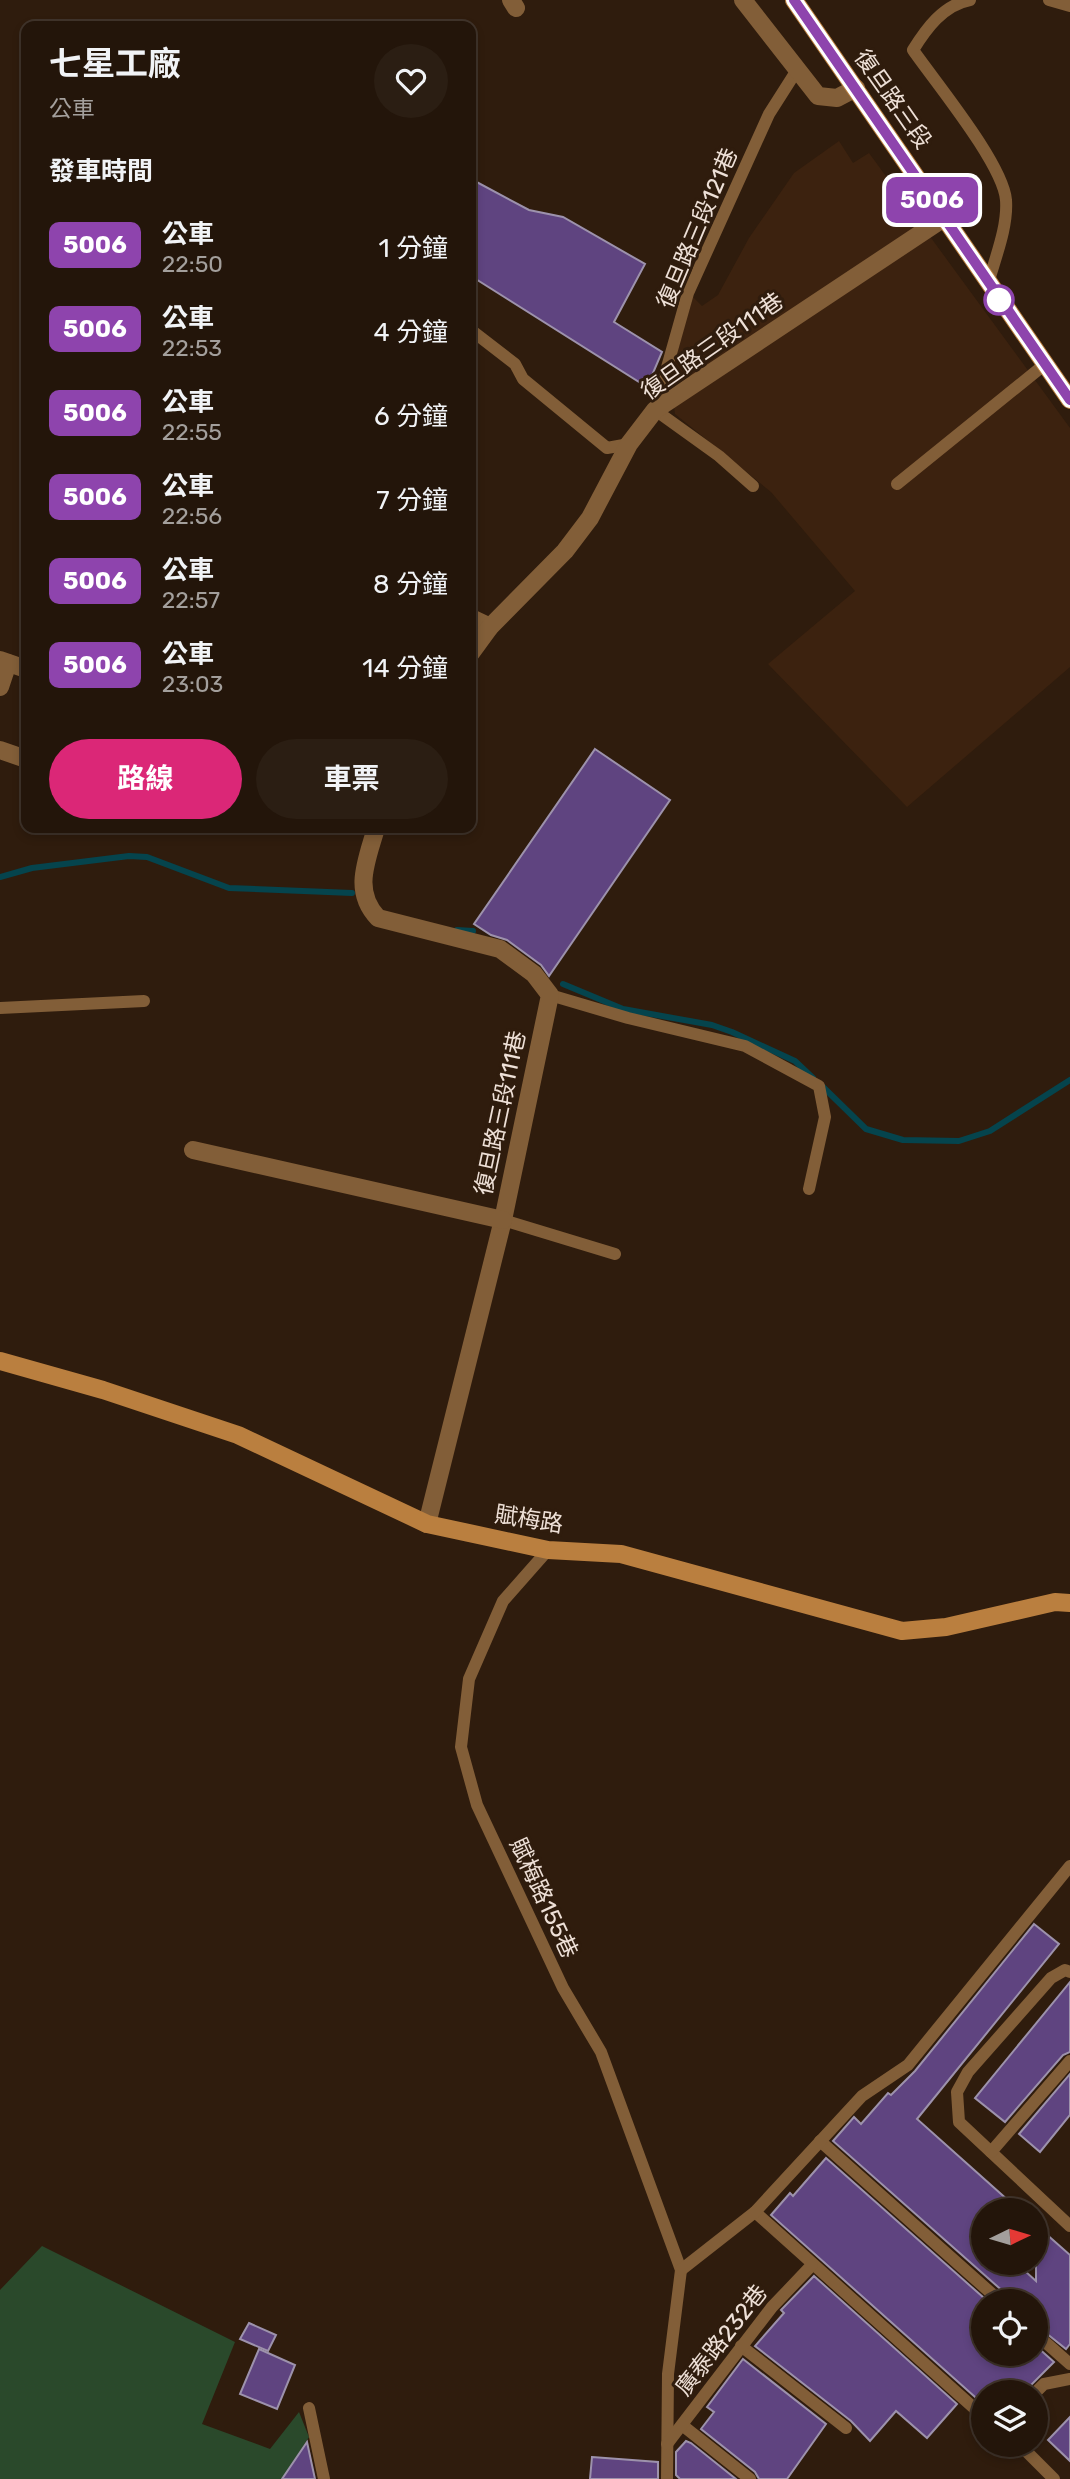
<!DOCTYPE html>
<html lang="zh-TW">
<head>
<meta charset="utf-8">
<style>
  body { margin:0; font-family:Rubik,"Noto Sans TC",sans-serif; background:#2b1e13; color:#f1f3f6; height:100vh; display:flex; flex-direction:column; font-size:26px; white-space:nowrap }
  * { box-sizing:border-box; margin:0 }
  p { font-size:23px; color:#a39f9c }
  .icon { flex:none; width:38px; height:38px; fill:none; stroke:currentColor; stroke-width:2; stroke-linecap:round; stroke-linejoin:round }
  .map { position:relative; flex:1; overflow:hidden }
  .details { position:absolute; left:21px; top:21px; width:455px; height:812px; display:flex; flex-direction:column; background:#23150a; border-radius:14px; box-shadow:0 4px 10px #0003,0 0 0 2px #40342b }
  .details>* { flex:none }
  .badge { padding:0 14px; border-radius:10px; font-size:24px; line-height:46px }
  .needle { width:46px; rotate:85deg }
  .tools { position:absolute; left:971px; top:2198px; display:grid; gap:14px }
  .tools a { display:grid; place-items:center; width:77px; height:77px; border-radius:50%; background:#23150a; box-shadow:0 4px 10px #0003,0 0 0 2px #40342b; font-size:35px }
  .map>.badge { position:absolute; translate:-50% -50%; box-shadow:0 0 0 4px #fff }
  h2 { padding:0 28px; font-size:26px; line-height:63px }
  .round { display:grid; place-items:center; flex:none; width:74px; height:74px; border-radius:37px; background:#2b1e13 }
  .head { display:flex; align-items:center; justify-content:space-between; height:119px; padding:0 28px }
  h1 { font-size:33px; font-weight:700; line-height:52px }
  .primary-button { display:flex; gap:14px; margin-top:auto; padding:14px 28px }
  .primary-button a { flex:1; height:80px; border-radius:42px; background:#db2777; color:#fff; font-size:28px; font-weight:700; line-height:80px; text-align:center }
  .primary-button a+a { background:#2b1e13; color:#f1f3f6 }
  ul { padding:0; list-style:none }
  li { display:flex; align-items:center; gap:21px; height:84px; padding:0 28px }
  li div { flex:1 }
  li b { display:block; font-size:26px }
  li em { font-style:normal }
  li .badge { min-width:77px; font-weight:700; text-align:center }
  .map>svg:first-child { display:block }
  .built { fill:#3c220f }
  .green { fill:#2a492b }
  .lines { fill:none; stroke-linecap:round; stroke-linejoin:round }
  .stream { stroke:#05444d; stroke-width:6 }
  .building { fill:#5f4480; stroke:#9d92ac; stroke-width:2 }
  .lane { stroke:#825e38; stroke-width:12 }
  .street { stroke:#825e38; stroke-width:18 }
  .secondary { stroke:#ba7f3f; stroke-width:18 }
  .line-casing { stroke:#fff; stroke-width:16 }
  .line { stroke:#8e44ad; stroke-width:10 }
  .stop-dot { fill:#fff; stroke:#8e44ad; stroke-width:3.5 }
  .labels { text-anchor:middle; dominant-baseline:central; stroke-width:6; stroke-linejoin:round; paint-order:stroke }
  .street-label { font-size:23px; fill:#eee0d7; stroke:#2f1c0d }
</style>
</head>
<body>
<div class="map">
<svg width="1070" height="2479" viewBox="0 0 1070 2479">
  <rect width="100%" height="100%" fill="#2f1c0d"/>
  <path class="built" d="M839 141 853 163 869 153 1070 428V667L907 807 768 664 855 591 771 492 675 414 670 377 693 297 702 306 718 295 749 238 794 173Z"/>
  <path class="green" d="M42 2246 235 2342 202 2424 270 2449 299 2412 309 2437 282 2479H0V2290Z"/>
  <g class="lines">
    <g class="stream">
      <path d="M0 877 32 868 129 856 147 857 229 888 352 893"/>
      <path d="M457 930 473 931"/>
      <path d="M563 984 623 1009 712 1025 732 1032 795 1061 813 1078"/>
      <path d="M821 1085 866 1129 903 1140 959 1141 990 1131 1070 1080"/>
    </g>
  </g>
  <g class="building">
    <path d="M471 179 529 210 563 217 645 264 614 322 662 352 647 387 471 276Z"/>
    <path d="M595 749 670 800 549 976 541 965 507 940 491 935 474 924Z"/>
    <path d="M1034 1924 1059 1944 917 2119 1019 2210H984V2263H1016L1036 2281V2225L1070 2255V2344L1066 2349 1036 2325V2301H1009L1006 2294 833 2141 854 2117 861 2124 888 2093 891 2095 915 2071Z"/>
    <path d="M1070 1982V2052L1063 2055 1005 2122 975 2098Z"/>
    <path d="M1070 2074V2115L1040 2152 1019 2134Z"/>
    <path d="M826 2158 984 2298V2354H1036V2346L1054 2362 1030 2386 1027 2392H984V2405L771 2215 790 2193 793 2196Z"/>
    <path d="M814 2276 957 2404 927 2438 896 2411 870 2441 851 2421 755 2346 784 2313 781 2310Z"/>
    <path d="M249 2323 276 2335 268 2351 240 2339Z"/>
    <path d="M259 2349 295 2365 277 2409 240 2394Z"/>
    <path d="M743 2359 826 2424 787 2479H759L755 2472 701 2429 714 2412 707 2407Z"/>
    <path d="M1070 2417V2461L1048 2440Z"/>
    <path d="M686 2441 691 2443 736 2479H680L676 2475V2452Z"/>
    <path d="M307 2442 315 2479H282Z"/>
    <path d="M592 2457 658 2462V2479H590Z"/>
  </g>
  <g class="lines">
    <g class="lane">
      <path d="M970 0C943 5 926 29 913 50 936 83 1003 164 1006 200 1008 227 995 258 988 284"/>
      <path d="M1049 0 1070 6"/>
      <path d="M471 330 515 364 523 379 607 448 629 444"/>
      <path d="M897 484 1044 365"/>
      <path d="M753 486 719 456 655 410 688 293 769 114 797 70"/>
      <path d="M550 995 628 1018 745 1046 819 1086 825 1117 809 1189"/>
      <path d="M0 1008 144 1001"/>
      <path d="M503 1220 615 1254"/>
      <path d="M548 1550 503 1601 469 1679 461 1747 477 1805 563 1988 601 2052 681 2270 668 2374 667 2479"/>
      <path d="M1070 1972 1065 1970 1051 1978 968 2072 957 2092 959 2122 1070 2226"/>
      <path d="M820 2141 1000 2301"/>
      <path d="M991 2152 1070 2061"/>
      <path d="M755 2212 984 2417"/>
      <path d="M681 2270 755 2212 862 2096 908 2065 1070 1866"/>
      <path d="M1036 2334 1070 2364"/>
      <path d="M741 2346 846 2428"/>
      <path d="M1036 2392 1044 2384 1070 2379"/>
      <path d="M309 2408 324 2479"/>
      <path d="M682 2425 750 2479"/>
      <path d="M667 2444 772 2307 812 2265"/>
      <path d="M1020 2445 1054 2479"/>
    </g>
    <g class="street">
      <path d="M511 0 516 8"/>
      <path d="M743 0 818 96 837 98 856 88"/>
      <path d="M471 618 490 627"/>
      <path d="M471 653 490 627 565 551 590 518 629 444 655 410 944 218"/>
      <path d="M0 660 26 669"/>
      <path d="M0 687 8 663"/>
      <path d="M0 750 26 759"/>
      <path d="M376 828C367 860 352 891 378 918L500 949 534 974 550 995 503 1220 427 1524"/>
      <path d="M193 1150 503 1220"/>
    </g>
    <g class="secondary">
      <path d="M794 0 1070 400"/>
      <path d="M0 1361 103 1390 238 1435 427 1524 548 1550 621 1554 902 1631 946 1627 1055 1602 1070 1603"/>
    </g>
  </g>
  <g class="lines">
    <defs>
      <path id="line" d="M794 0 1070 400"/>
    </defs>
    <use href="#line" class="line-casing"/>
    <use href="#line" class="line"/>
  </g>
  <circle class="stop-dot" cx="999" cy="300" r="14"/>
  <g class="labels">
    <g class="street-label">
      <text transform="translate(893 99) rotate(55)">復旦路三段</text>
      <text transform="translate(697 228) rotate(-67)">復旦路三段121巷</text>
      <text transform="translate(712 346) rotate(-35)">復旦路三段111巷</text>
      <text transform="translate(500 1113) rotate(-78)">復旦路三段111巷</text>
      <text transform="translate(529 1519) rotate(9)">賦梅路</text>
      <text transform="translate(544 1898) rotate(65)">賦梅路155巷</text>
      <text transform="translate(721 2340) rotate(-52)">廣泰路232巷</text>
    </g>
  </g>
</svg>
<div class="tools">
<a><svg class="needle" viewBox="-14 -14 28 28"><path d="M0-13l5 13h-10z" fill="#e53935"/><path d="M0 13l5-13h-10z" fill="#a39f9c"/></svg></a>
<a><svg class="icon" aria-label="locate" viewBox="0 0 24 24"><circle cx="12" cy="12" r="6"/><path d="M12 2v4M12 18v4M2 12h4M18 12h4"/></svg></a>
<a><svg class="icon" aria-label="layers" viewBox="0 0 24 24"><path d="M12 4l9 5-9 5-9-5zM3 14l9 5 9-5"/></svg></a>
</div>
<b class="badge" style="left:932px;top:200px;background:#8e44ad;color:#fff">5006</b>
<section class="details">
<div class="head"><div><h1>七星工廠</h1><p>公車</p></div><a class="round"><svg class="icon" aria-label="heart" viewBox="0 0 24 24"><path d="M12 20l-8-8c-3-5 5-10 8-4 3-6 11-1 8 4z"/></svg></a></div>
<h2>發車時間</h2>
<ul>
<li><span class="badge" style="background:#8e44ad;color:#fff">5006</span><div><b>公車</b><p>22:50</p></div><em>1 分鐘</em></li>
<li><span class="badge" style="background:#8e44ad;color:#fff">5006</span><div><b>公車</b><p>22:53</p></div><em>4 分鐘</em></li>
<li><span class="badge" style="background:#8e44ad;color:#fff">5006</span><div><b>公車</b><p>22:55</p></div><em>6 分鐘</em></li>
<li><span class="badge" style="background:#8e44ad;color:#fff">5006</span><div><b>公車</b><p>22:56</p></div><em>7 分鐘</em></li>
<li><span class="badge" style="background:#8e44ad;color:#fff">5006</span><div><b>公車</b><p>22:57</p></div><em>8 分鐘</em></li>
<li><span class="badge" style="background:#8e44ad;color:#fff">5006</span><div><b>公車</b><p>23:03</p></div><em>14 分鐘</em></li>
</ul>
<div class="primary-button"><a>路線</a><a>車票</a></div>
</section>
</div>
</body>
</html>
